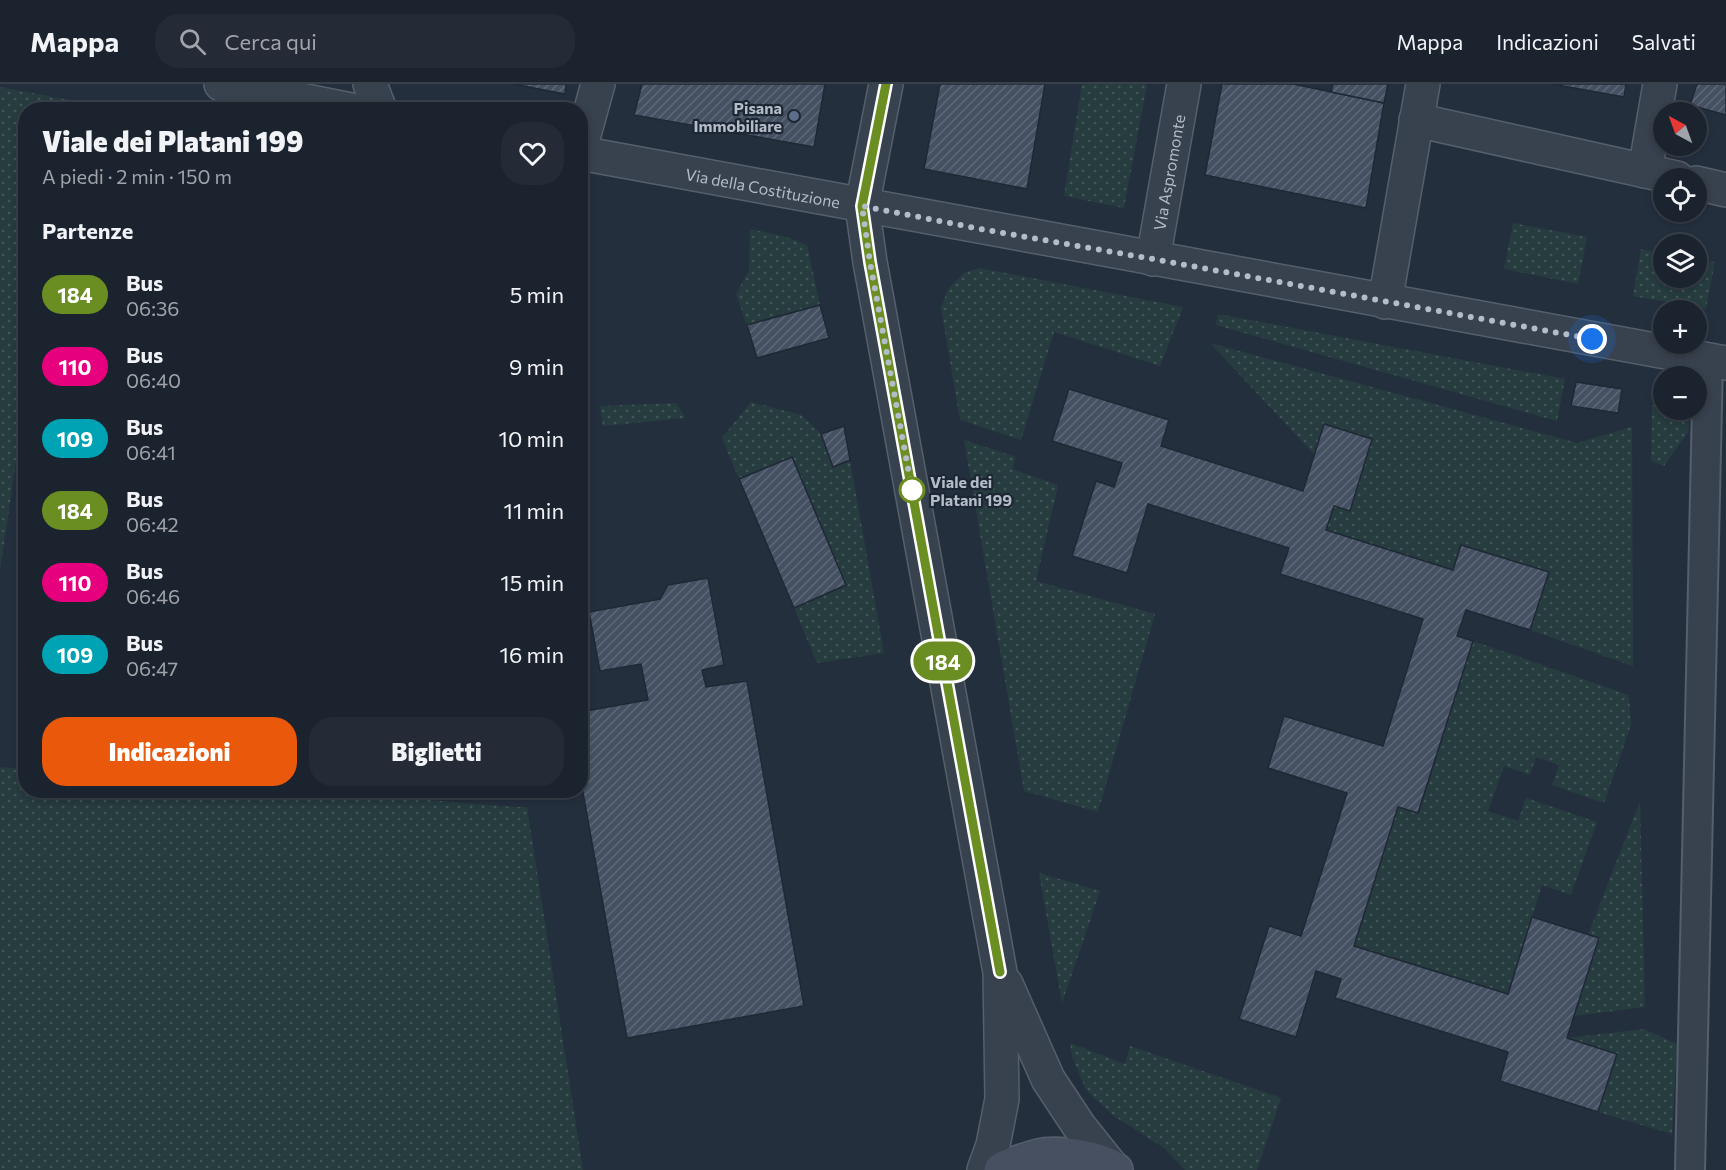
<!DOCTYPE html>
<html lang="it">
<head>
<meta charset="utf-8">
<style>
  body { margin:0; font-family:Commissioner,sans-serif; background:#242b36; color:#f1f3f6; height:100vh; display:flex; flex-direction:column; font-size:22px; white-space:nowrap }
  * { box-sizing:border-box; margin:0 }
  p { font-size:20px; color:#a0a4aa }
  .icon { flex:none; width:33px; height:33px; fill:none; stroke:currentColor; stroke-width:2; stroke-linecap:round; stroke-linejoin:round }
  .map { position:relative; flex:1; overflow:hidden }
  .details { position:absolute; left:18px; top:18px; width:570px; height:696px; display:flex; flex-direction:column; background:#1b232e; border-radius:24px; box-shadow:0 3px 9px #0003,0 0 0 2px #39404a }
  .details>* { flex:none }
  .badge { padding:0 12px; border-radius:20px; font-size:21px; line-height:39px }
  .needle { width:39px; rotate:319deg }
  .fabs { position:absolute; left:1653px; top:18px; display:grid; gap:12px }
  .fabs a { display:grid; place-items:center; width:54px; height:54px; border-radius:50%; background:#1b232e; box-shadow:0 3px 9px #0003,0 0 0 2px #39404a; font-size:30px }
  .you { position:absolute; width:30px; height:30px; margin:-15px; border:4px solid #fff; border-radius:50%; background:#1a73e8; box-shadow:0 0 0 9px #1a73e833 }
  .map>.badge { position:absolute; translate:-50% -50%; box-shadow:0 0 0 3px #fff }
  h2 { padding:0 24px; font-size:22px; line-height:54px }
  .round { display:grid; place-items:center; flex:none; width:63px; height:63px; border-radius:24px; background:#242b36 }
  .summary { display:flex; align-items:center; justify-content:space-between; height:102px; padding:0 24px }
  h1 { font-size:28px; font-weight:800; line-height:45px }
  .primary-button { display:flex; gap:12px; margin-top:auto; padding:12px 24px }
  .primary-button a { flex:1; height:69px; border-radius:24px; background:#ea580c; color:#fff; font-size:24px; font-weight:800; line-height:69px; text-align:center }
  .primary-button a+a { background:#242b36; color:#f1f3f6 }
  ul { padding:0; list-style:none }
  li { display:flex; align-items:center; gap:18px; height:72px; padding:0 24px }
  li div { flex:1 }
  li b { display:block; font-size:22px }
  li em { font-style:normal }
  li .badge { min-width:66px; font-weight:700; text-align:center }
  header { display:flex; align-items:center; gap:36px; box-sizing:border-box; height:84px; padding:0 30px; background:#1b232e; border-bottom:2px solid #39404a }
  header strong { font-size:28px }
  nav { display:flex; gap:33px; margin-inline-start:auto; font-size:21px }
  .search { width:420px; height:54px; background:#242b36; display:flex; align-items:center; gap:15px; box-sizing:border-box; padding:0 21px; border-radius:24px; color:#a0a4aa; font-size:22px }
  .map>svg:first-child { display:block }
  .green { fill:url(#green-dots) }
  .building { fill:url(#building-hatch); stroke:#1f2835; stroke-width:1.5 }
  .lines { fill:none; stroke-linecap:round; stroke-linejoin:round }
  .service-casing { stroke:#565f6c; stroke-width:32 }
  .minor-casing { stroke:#565f6c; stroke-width:36 }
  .tertiary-casing { stroke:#565f6c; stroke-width:36 }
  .secondary-casing { stroke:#565f6c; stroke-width:36 }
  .service { stroke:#38414e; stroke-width:28 }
  .minor { stroke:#38414e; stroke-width:33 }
  .tertiary { stroke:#38414e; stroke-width:33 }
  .secondary { stroke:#465061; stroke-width:33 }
  .line-casing { stroke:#fff; stroke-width:14 }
  .line { stroke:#6b8e23; stroke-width:9 }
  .walk { stroke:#b4bcc9; stroke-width:6; stroke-dasharray:0 10.8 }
  .service-dot { fill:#5c6f8a; stroke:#1d2633; stroke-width:2 }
  .stop-dot { fill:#fff; stroke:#6b8e23; stroke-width:3 }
  .labels { text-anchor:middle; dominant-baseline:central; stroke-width:4.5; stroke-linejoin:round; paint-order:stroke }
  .poi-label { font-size:16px; font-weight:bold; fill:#b4bcc9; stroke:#1d2633; text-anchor:end }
  .street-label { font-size:16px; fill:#b4bcc9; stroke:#1d2633 }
  .stop-label { font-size:16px; font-weight:bold; fill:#b4bcc9; stroke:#1d2633; text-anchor:start }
</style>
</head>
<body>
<header>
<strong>Mappa</strong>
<div class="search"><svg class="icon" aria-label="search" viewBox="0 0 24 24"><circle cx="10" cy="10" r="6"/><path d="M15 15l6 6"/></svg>Cerca qui</div>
<nav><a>Mappa</a><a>Indicazioni</a><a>Salvati</a></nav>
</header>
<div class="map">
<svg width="1726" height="1086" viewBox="0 0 1726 1086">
  <defs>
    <pattern id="green-dots" width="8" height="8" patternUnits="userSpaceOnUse" patternTransform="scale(1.5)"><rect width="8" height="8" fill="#263c3f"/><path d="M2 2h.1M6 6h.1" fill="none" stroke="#435659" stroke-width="1.8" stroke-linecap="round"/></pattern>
    <pattern id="building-hatch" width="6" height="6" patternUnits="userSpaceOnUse" patternTransform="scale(1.5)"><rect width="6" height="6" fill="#455162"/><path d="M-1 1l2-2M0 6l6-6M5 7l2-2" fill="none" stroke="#5d6877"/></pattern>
  </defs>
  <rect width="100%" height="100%" fill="#242f3e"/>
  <g class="green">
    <path d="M1082 0H1147L1124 124 1064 112Z"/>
    <path d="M0 3 69 16 67 25 26 26V311L0 486Z"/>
    <path d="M1513 139 1587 153 1578 200 1504 185Z"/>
    <path d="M750 145 787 153 807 161 820 221 747 241 736 210 749 186Z"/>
    <path d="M1641 165 1663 169 1664 194H1696L1697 175 1715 178 1706 225 1633 212Z"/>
    <path d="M979 184 1183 223 1160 282 1054 248 1021 356 960 336 941 224 948 205 964 189Z"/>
    <path d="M1218 230 1565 295 1557 337 1216 241Z"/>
    <path d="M1210 259 1577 359 1632 343 1633 582 1530 546 1549 488 1461 461 1453 486 1326 446 1334 422 1350 426 1372 355 1324 340 1314 370Z"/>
    <path d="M751 318 801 331 821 350 833 383 850 376 884 569 817 579 794 524 846 501 792 373 739 395 722 354Z"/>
    <path d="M676 319 686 334 603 342 600 322Z"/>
    <path d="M1652 321 1663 322 1664 326H1690L1688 348 1664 382 1651 377Z"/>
    <path d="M964 356 1016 373 1012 385 1058 401 1036 497 1155 530 1098 728 1024 707Z"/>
    <path d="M1473 557 1629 611 1631 641 1604 719 1552 701 1559 681 1536 673 1530 691 1504 682 1488 727 1518 737 1526 714 1597 738 1571 811 1542 801 1508 910 1354 862 1398 723 1419 729Z"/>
    <path d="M0 683 25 685 26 706H303L516 723H527L583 1086H0Z"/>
    <path d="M1640 717 1645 923 1574 932 1599 854 1588 851Z"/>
    <path d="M1039 789 1100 807 1062 919Z"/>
    <path d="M1644 945 1677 960 1672 1050 1598 1028 1617 970 1567 954Z"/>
    <path d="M1070 959 1125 980 1130 962 1281 1014 1257 1086H1185L1164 1064 1114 1032 1086 1006 1072 972Z"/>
  </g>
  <g class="building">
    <path d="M513 0H566L565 10Z"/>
    <path d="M642 0H825L814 63 634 31Z"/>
    <path d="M940 0H1045L1027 105 924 85Z"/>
    <path d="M1222 0H1293L1384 19 1366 124 1205 91Z"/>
    <path d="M1333 0H1388L1384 19 1331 8Z"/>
    <path d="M1552 0H1626L1624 13Z"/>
    <path d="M1697 0H1726V31L1690 21Z"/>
    <path d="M820 221 829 254 757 274 747 241Z"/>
    <path d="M1576 298 1622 305 1618 329 1571 322Z"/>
    <path d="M1069 305 1169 336 1161 362 1303 407 1324 340 1372 355 1350 427 1334 422 1326 446 1453 486 1461 461 1549 488 1530 546 1466 526 1457 552 1473 557 1418 729 1398 723 1354 862 1508 910 1532 833 1599 854 1567 954 1617 970 1598 1028 1500 997 1508 968 1335 914 1341 895 1316 887 1296 953 1239 935 1269 842 1301 852 1347 709 1268 684 1284 632 1383 662 1423 535 1280 490 1289 464 1148 420 1127 489 1072 472 1096 397 1114 403 1122 379 1052 357Z"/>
    <path d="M844 342 850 376 833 383 821 350Z"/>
    <path d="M792 373 846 501 794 524 739 395Z"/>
    <path d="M708 494 724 581 702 586 706 603 747 597 804 922 627 954 580 692V628L648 616 641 580 600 587 589 528 660 515 668 501Z"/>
  </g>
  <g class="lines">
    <defs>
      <path id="service" d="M1690 1086 1708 276"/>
      <g id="minor">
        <path d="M221 0 351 26"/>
        <path d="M370 0 380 26"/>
        <path d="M1416 36 1677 94"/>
        <path d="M580 65 598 0"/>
        <path id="s1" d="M580 69C962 141 1344 211 1726 279"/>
        <path d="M1645 87 1660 0"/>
        <path d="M1696 99 1726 106"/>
        <path id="s2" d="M1153 175 1184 0"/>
        <path d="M1385 218 1423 0"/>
      </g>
      <g id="tertiary">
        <path d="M886 0 862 122 870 178 1000 888 1002 1015 993 1061 984 1086"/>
        <path d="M1006 900 1048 995 1079 1042 1111 1082"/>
      </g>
      <path id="secondary" d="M1001 1086 1006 1083C1016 1079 1027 1075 1038 1072 1058 1067 1100 1074 1116 1086"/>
    </defs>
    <use href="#service" class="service-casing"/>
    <use href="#minor" class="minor-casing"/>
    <use href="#tertiary" class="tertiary-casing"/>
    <use href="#secondary" class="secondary-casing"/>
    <use href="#service" class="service"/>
    <use href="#minor" class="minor"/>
    <use href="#tertiary" class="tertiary"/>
    <use href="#secondary" class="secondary"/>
  </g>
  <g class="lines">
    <defs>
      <path id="line" d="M886 0 862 122 870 178 1000 888"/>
    </defs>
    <use href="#line" class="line-casing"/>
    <use href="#line" class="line"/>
    <path class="walk" d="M912 406 870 178 862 122 986 146 1153 175 1592 255"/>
  </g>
  <circle class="service-dot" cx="794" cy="32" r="6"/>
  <circle class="stop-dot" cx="912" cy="406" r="12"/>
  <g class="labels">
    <g class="poi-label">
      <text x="782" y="23">Pisana<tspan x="782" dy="18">Immobiliare</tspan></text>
    </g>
    <g class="street-label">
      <text stroke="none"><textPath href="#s2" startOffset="88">Via Aspromonte</textPath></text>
      <text stroke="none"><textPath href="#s1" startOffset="186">Via della Costituzione</textPath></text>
    </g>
    <g class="stop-label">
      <text x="930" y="397">Viale dei<tspan x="930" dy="18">Platani 199</tspan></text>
    </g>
  </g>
</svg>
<div class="fabs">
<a><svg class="needle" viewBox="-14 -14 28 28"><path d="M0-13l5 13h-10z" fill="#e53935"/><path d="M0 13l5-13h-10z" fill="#a0a4aa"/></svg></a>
<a><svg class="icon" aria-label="locate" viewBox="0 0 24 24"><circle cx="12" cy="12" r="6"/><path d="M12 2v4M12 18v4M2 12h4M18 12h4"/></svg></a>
<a><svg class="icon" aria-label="layers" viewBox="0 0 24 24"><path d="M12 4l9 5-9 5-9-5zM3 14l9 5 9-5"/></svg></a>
<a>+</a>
<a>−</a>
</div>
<div class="you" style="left:1592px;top:255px"></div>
<b class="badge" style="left:943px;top:577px;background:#6b8e23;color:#fff">184</b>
<section class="details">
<div class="summary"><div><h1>Viale dei Platani 199</h1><p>A piedi · 2 min · 150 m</p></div><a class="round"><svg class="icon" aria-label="heart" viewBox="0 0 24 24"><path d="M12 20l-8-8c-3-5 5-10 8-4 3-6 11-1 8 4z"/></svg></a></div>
<h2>Partenze</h2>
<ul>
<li><span class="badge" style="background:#6b8e23;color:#fff">184</span><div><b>Bus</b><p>06:36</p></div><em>5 min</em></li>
<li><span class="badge" style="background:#e6007e;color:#fff">110</span><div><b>Bus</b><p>06:40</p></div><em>9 min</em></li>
<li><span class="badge" style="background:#00a3b4;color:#fff">109</span><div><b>Bus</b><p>06:41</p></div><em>10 min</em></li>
<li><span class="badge" style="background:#6b8e23;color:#fff">184</span><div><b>Bus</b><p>06:42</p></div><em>11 min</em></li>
<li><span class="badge" style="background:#e6007e;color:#fff">110</span><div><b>Bus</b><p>06:46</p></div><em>15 min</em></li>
<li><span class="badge" style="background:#00a3b4;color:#fff">109</span><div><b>Bus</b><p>06:47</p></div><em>16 min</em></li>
</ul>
<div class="primary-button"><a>Indicazioni</a><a>Biglietti</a></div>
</section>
</div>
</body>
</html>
